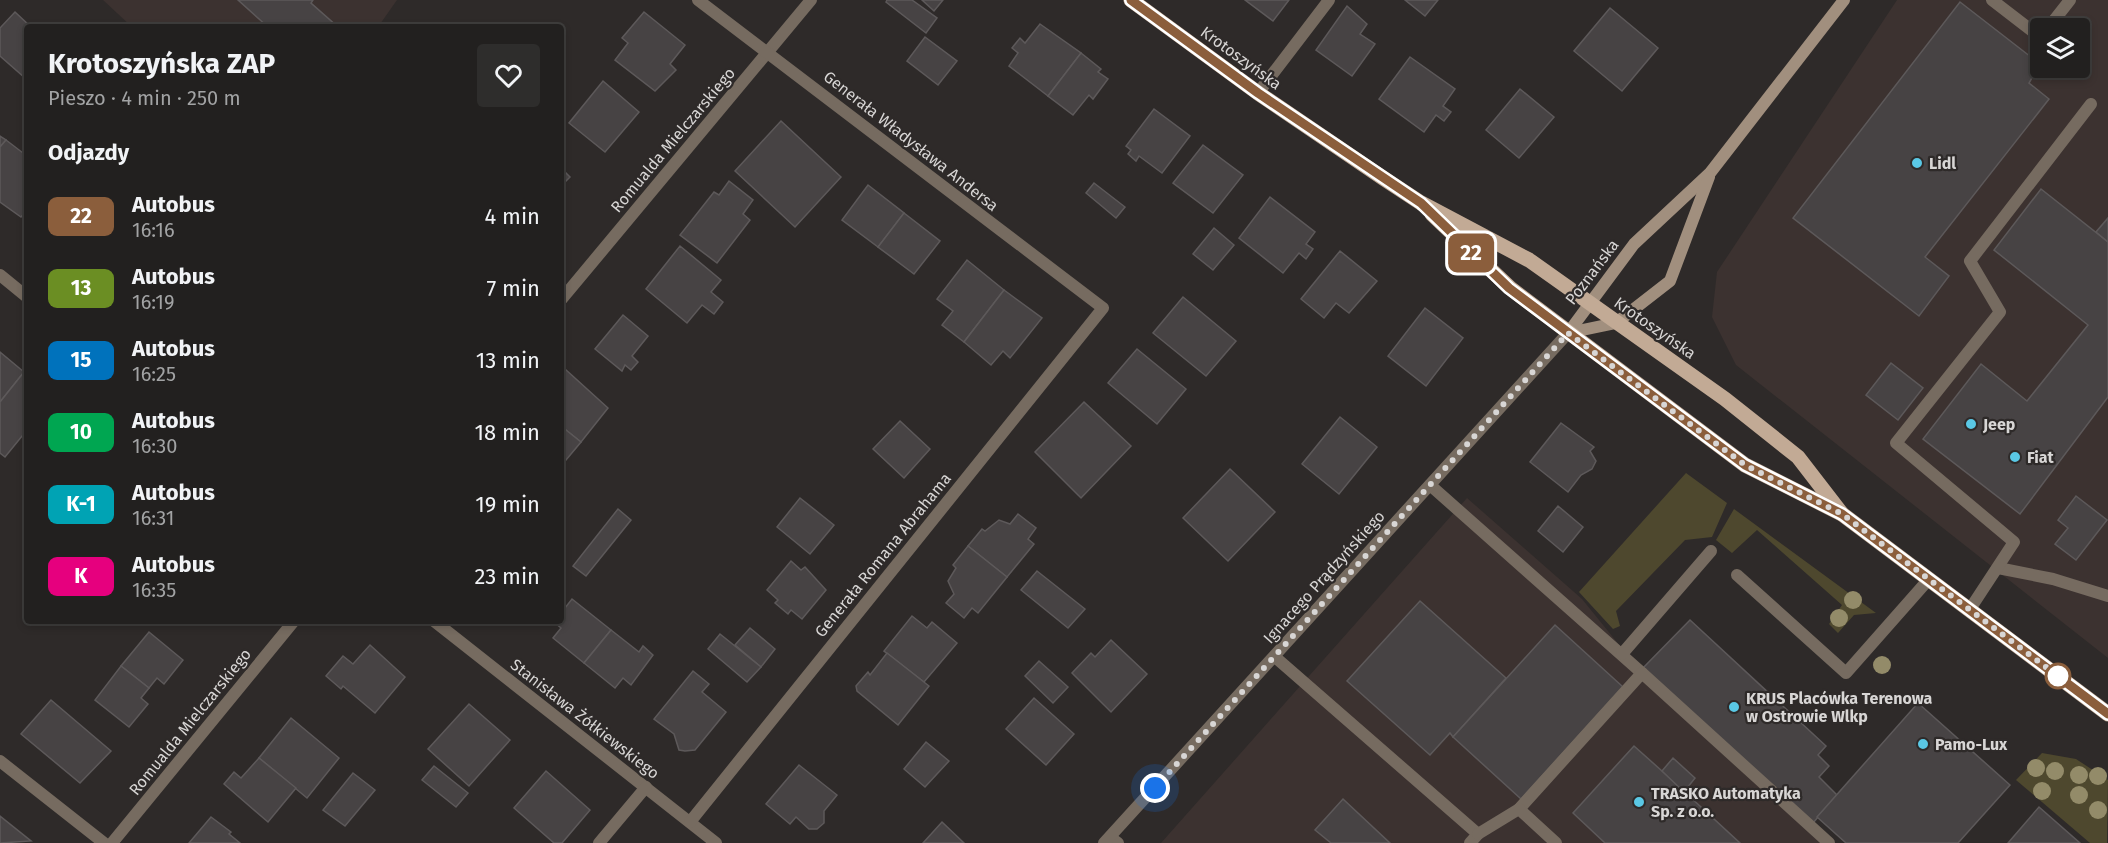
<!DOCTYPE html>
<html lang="pl">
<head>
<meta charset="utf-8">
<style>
  body { margin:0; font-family:"Fira Sans",sans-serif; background:#2e2d2c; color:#f1f3f6; height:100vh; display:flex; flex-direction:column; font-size:22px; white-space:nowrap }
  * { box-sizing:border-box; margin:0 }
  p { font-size:20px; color:#a2a3a4 }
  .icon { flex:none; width:33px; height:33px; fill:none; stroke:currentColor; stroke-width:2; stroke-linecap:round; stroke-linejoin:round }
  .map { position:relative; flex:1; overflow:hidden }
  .details { position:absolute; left:24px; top:24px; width:540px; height:600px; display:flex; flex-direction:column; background:#22201f; border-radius:6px; box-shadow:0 3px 9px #0003,0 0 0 2px #3f3e3d }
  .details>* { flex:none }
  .badge { padding:0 12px; border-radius:9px; font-size:21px; line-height:39px }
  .fabs { position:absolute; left:2030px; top:18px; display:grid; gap:12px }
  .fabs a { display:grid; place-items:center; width:60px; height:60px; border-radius:6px; background:#22201f; box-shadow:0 3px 9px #0003,0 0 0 2px #3f3e3d; font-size:30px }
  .you { position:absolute; width:30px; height:30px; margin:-15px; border:4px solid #fff; border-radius:50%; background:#1a73e8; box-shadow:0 0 0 9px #1a73e833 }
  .map>.badge { position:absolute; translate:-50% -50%; box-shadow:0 0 0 3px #fff }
  h2 { padding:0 24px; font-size:22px; line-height:54px }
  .round { display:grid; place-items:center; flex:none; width:63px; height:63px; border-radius:6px; background:#2e2d2c }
  .headline { display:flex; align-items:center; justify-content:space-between; height:102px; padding:0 24px }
  h1 { font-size:28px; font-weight:700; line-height:45px }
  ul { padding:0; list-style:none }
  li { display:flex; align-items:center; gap:18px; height:72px; padding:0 24px }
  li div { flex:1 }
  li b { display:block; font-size:22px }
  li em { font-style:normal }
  li .badge { min-width:66px; font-weight:700; text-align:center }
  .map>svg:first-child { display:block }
  .built { fill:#3c3230; fill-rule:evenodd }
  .green { fill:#4e482e }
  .building { fill:#474344; stroke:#5d595a; stroke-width:1.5 }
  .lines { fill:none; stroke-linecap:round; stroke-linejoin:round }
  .lane { stroke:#766b60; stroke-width:12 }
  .street { stroke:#766b60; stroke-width:12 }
  .secondary { stroke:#a18f7e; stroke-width:12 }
  .primary { stroke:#c2aa95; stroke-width:15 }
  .tree { fill:#938b69 }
  .line-casing { stroke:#fff; stroke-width:14 }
  .line { stroke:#8b5e3c; stroke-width:9 }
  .walk { stroke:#d8d6d5; stroke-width:6; stroke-dasharray:0 10.8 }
  .poi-dot { fill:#5ac8e5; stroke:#2e2a29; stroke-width:2 }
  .stop-dot { fill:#fff; stroke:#8b5e3c; stroke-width:3 }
  .labels { text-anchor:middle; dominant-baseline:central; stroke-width:4.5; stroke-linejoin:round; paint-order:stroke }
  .street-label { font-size:16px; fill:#d8d6d5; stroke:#2e2a29 }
  .poi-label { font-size:16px; font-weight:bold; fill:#d8d6d5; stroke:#2e2a29; text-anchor:start }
</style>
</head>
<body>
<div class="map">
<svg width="2108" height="843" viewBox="0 0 2108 843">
  <rect width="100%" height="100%" fill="#2e2a29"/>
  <g class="built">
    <path d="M103 0H397L378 27H132Z"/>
    <path d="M1897 0H2108V658L1736 365 1712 317 1717 272ZM2040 28H2079V68H2040Z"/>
    <path d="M1467 498 1582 599 1642 673 1834 843H1161Z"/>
  </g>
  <g class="green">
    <path d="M1686 473 1727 503 1712 537 1685 540 1616 611 1620 626 1613 629 1579 592Z"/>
    <path d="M1734 509 1876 613 1854 615 1838 633 1829 624 1842 605 1757 530 1732 553 1716 540Z"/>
    <path d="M2042 753 2076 759 2108 780 2107 843H2090L2016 780Z"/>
  </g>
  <g class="building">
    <path d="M238 0H313L311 3 338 27H268Z"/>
    <path d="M887 0H912L937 18 926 33 886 2Z"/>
    <path d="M922 0H943L934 11Z"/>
    <path d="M1245 0H1289L1273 21Z"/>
    <path d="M1405 0H1438L1425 16Z"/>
    <path d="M1960 2 2040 64 2029 83 2049 99 1925 257 1949 276 1919 316 1793 218Z"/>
    <path d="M1347 6 1367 24 1360 34 1375 44 1352 76 1316 50Z"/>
    <path d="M1610 8 1658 48 1622 91 1574 51Z"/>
    <path d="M15 12 31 27H27V76L25 78 0 56V28Z"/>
    <path d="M644 12 685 45 670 64 676 70 655 91 615 60 628 43 622 38Z"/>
    <path d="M1040 24 1081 53 1048 96 1009 66 1018 53 1012 48 1020 38 1025 43Z"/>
    <path d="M925 37 957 61 938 85 907 61Z"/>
    <path d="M1081 53 1101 69 1098 72 1108 79 1093 99 1089 95 1073 115 1048 96Z"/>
    <path d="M1410 57 1455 89 1443 106 1451 112 1444 121 1436 115 1424 132 1379 99Z"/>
    <path d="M603 81 639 112 605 152 569 123Z"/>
    <path d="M1520 89 1554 117 1519 158 1486 130Z"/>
    <path d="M1154 109 1190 136 1162 173 1139 156 1136 161 1128 154 1131 150 1126 146Z"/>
    <path d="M781 121 841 177 795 227 735 171Z"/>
    <path d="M0 136 6 140 0 147Z"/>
    <path d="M6 140 27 156V210L21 217 0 202V147Z"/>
    <path d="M1203 145 1243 175 1213 213 1173 183Z"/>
    <path d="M561 168 570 177 561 186Z"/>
    <path d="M729 181 753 200 743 214 750 220 717 263 680 235 714 192 719 195Z"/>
    <path d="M1094 183 1125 207 1116 218 1086 193Z"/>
    <path d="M868 185 904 213 878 247 842 220Z"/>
    <path d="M2041 189 2108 242V397L2020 514 1923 439 1981 364 2027 401 2088 325 1994 250Z"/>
    <path d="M1270 197 1315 232 1306 244 1313 249 1306 259 1299 253 1283 273 1239 238Z"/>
    <path d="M904 213 940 241 914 274 878 247Z"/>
    <path d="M2108 218V242L2096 232Z"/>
    <path d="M1214 228 1234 245 1213 270 1193 254Z"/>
    <path d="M680 246 721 280 711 292 723 302 714 314 702 305 687 323 646 289Z"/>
    <path d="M1340 251 1377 281 1349 313 1336 303 1324 318 1301 299Z"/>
    <path d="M967 260 1004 290 964 342 942 325 953 311 937 299Z"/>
    <path d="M1004 290 1042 318 1010 358 1003 351 991 365 964 342Z"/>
    <path d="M1183 297 1236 341 1206 376 1153 333Z"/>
    <path d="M1425 308 1463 338 1426 386 1388 356Z"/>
    <path d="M623 315 648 336 632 356 638 362 631 370 625 365 622 371 595 349Z"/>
    <path d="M1137 349 1186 389 1157 424 1108 383Z"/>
    <path d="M0 352 24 372 0 402Z"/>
    <path d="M1891 363 1923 388 1898 420 1866 395Z"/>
    <path d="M565 369 608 408 581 442 561 426V374Z"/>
    <path d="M24 372 27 374V430L5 457 0 453V402Z"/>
    <path d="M1084 402 1131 446 1081 498 1035 452Z"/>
    <path d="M1340 417 1377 447 1339 494 1302 464Z"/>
    <path d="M900 421 930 449 904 478 873 449Z"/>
    <path d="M1561 423 1594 447 1590 451 1596 461 1592 469 1581 475 1568 492 1530 462Z"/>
    <path d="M561 426 581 442 561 466Z"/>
    <path d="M1230 469 1275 512 1228 561 1183 518Z"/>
    <path d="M2076 496 2107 520 2076 560 2055 544 2068 528 2058 520Z"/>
    <path d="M800 498 834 525 810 554 777 527Z"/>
    <path d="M1558 506 1583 527 1563 552 1538 531Z"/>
    <path d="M618 509 631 520 586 576 573 566Z"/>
    <path d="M1018 514 1036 528 1028 539 1034 544 1007 577 968 546 982 529 985 531 999 520 1010 524Z"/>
    <path d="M968 546 1007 577 978 613 972 608 964 618 946 603 954 594 948 581 956 568 953 565Z"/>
    <path d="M791 561 801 570 805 567 826 590 802 619 791 610 788 614 775 603 778 600 767 590Z"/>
    <path d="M1037 571 1085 609 1068 628 1021 590Z"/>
    <path d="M572 599 611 630 584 663 553 638 561 628 554 622 561 621V613Z"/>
    <path d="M1420 601 1506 678 1453 737 1450 733 1430 755 1347 681Z"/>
    <path d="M912 616 927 628 932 622 957 643 924 682 884 651Z"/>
    <path d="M1690 620 1826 746 1818 755 1829 766 1819 777 1837 795 1813 823 1642 669Z"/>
    <path d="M1555 625 1623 687 1521 799 1453 737Z"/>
    <path d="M750 628 775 649 761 667 735 645Z"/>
    <path d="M611 630 639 652 643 646 653 655 631 685 623 678 615 688 584 663Z"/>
    <path d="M149 632 183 660 164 684 157 678 149 688 121 666Z"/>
    <path d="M720 634 761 667 747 682 708 649Z"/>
    <path d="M1111 640 1147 674 1111 712 1072 673 1091 653 1095 657Z"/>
    <path d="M370 645 405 677 375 713 343 686 341 689 326 676 343 656 353 664Z"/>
    <path d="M887 653 929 686 898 725 857 691 856 686 868 672 870 675Z"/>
    <path d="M1039 661 1068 687 1053 703 1025 676Z"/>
    <path d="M121 666 149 688 141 698 148 704 129 727 95 700Z"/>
    <path d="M693 671 709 684 702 692 726 712 695 750 685 751 679 750 674 734 654 719Z"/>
    <path d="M1034 698 1074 734 1046 765 1006 729Z"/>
    <path d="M51 700 111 751 80 783 21 734Z"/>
    <path d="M1918 703 2010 785 1958 843H1846L1817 817Z"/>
    <path d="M469 704 510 740 469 786 428 749Z"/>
    <path d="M291 718 339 758 307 798 259 758Z"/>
    <path d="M926 742 949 761 925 787 904 769Z"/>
    <path d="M1634 746 1662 771 1740 843H1605L1573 813Z"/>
    <path d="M259 758 296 788 268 822 224 784 234 772 241 778Z"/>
    <path d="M1673 758 1695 778 1684 792 1662 771Z"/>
    <path d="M799 765 837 795 824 811V823L817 829H809L796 817 790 824 766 804Z"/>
    <path d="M434 766 468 793 456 807 422 780Z"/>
    <path d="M546 771 590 810 562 843H554L514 808Z"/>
    <path d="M353 773 375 790 345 826 323 810Z"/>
    <path d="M1343 799 1390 843H1331L1315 830Z"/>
    <path d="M2039 807 2080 843H2008Z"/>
    <path d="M0 816 31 841 0 843Z"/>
    <path d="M211 817 231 832 229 834 240 843H189Z"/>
    <path d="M942 822 964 843H923Z"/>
  </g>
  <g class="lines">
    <g class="lane">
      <path d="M1992 0 2040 37"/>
      <path d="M2048 28 2070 0"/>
      <path d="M1430 485 1642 673"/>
      <path d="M1998 568 2053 579 2108 596"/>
      <path d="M1737 575 1846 673 1929 579"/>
      <path d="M1970 609 2014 542 1896 443 2000 312 1970 261 2091 104"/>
      <path d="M1622 654 1711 551"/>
      <path d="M1275 657 1478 834 1470 843"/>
      <path d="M1519 809 1642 673 1829 843"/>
      <path d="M1478 834 1519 809 1556 843"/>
      <path d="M1110 837 1118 843"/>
    </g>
    <g class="street">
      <path d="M1258 93 1329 0"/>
      <path d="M0 275 27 297"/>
      <path d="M561 300 811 0"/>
      <path d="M434 621 716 843"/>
      <path d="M0 761 104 843"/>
      <path d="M690 822 1103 308 698 0"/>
      <path d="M112 843 294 621"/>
      <path d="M599 843 646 787"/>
      <path d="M1104 843 1568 333"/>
    </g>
    <g class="secondary">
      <path d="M1568 333 1634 244 1710 173 1844 0"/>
      <path d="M1568 333 1616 323 1670 281 1709 177"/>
    </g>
    <g class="primary">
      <path d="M1131 0 1258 93 1383 178 1421 203 1529 260 1725 399 1798 457 1842 514"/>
      <path d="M1432 214 1510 288 1745 465 1842 514 2108 714"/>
    </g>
  </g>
  <g class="tree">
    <circle cx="1853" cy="600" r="9"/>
    <circle cx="1839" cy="618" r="9"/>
    <circle cx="1882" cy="665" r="9"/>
    <circle cx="2036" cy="768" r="9"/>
    <circle cx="2055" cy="771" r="9"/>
    <circle cx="2079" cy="775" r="9"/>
    <circle cx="2098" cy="776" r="9"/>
    <circle cx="2042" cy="791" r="9"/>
    <circle cx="2079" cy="795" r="9"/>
    <circle cx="2098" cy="810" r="9"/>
  </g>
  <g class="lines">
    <defs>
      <path id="line" d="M1131 0 1258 93 1421 203 1509 288 1745 465 1842 514 2108 714"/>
    </defs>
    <use href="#line" class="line-casing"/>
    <use href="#line" class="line"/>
    <path class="walk" d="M1155 788 1568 333 1745 465 1842 514 2058 676"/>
  </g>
  <g class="poi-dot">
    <circle cx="1917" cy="163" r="6"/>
    <circle cx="1971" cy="424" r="6"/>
    <circle cx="2015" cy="457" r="6"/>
    <circle cx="1734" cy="707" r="6"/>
    <circle cx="1923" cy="744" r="6"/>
    <circle cx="1639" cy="802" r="6"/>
  </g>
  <circle class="stop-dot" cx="2058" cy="676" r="12"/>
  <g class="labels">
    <g class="street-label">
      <text transform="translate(1241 58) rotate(36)">Krotoszyńska</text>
      <text transform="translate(673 140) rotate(-50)">Romualda Mielczarskiego</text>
      <text transform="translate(911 141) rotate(38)">Generała Władysława Andersa</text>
      <text transform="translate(1592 272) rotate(-53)">Poznańska</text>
      <text transform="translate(1655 328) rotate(35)">Krotoszyńska</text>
      <text transform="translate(883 555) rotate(-51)">Generała Romana Abrahama</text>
      <text transform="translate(1324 577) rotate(-48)">Ignacego Prądzyńskiego</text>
      <text transform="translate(585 719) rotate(38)">Stanisława Żółkiewskiego</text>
      <text transform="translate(190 722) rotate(-51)">Romualda Mielczarskiego</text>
    </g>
    <g class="poi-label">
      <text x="1929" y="163">Lidl</text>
      <text x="1983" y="424">Jeep</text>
      <text x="2027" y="457">Fiat</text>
      <text x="1746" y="698">KRUS Placówka Terenowa<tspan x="1746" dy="18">w Ostrowie Wlkp</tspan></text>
      <text x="1935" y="744">Pamo-Lux</text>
      <text x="1651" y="793">TRASKO Automatyka<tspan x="1651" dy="18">Sp. z o.o.</tspan></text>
    </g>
  </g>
</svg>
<div class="fabs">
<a><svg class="icon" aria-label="layers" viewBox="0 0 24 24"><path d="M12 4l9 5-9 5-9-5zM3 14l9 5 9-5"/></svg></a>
</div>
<div class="you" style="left:1155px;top:788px"></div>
<b class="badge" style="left:1471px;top:253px;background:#8b5e3c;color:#fff">22</b>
<section class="details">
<div class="headline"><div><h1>Krotoszyńska ZAP</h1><p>Pieszo · 4 min · 250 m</p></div><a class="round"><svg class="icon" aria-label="heart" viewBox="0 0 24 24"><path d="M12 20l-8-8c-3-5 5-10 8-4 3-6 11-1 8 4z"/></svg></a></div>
<h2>Odjazdy</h2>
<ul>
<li><span class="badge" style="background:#8b5e3c;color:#fff">22</span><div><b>Autobus</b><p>16:16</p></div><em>4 min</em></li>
<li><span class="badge" style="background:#6b8e23;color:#fff">13</span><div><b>Autobus</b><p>16:19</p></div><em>7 min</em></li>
<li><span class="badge" style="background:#0072bc;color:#fff">15</span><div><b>Autobus</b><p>16:25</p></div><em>13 min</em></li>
<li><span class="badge" style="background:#00a651;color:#fff">10</span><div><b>Autobus</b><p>16:30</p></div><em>18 min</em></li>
<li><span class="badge" style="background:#00a3b4;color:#fff">K-1</span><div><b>Autobus</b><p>16:31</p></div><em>19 min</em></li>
<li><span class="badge" style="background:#e6007e;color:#fff">K</span><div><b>Autobus</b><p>16:35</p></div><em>23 min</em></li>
</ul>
</section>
</div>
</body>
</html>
